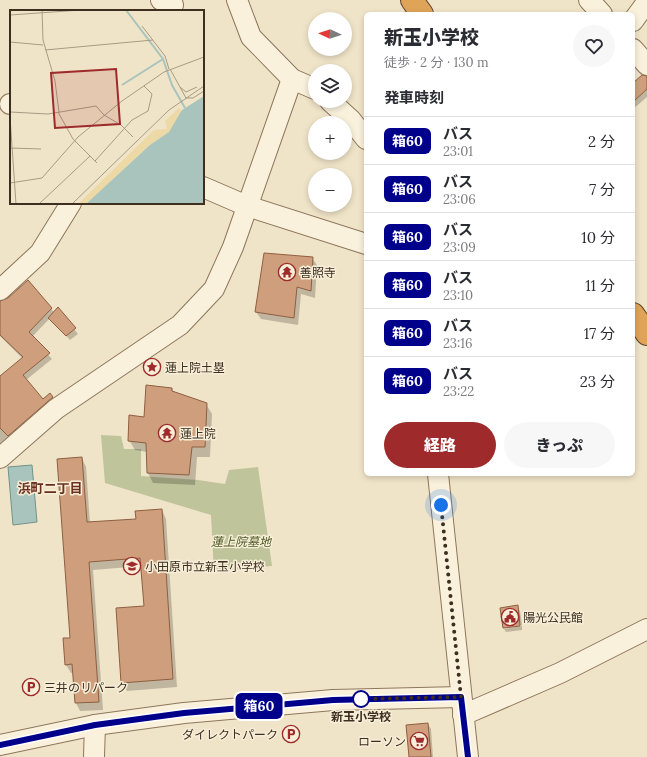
<!DOCTYPE html>
<html lang="ja">
<head>
<meta charset="utf-8">
<style>
  body { margin:0; font-family:Lora,"Noto Sans JP",serif; background:#f7f7f7; color:#2b2b33; height:100vh; display:flex; flex-direction:column; font-size:15px; white-space:nowrap }
  * { box-sizing:border-box; margin:0 }
  p { font-size:13px; color:#7c7c81 }
  .icon { flex:none; width:22px; height:22px; fill:none; stroke:currentColor; stroke-width:2; stroke-linecap:round; stroke-linejoin:round }
  .map { position:relative; flex:1; overflow:hidden }
  .side { position:absolute; left:364px; top:12px; width:271px; height:464px; display:flex; flex-direction:column; background:#fff; border-radius:6px; box-shadow:0 2px 6px #0003 }
  .side>* { flex:none }
  .badge { padding:0 8px; border-radius:6px; font-size:14px; line-height:26px }
  .needle { width:26px; rotate:274deg }
  .tools { position:absolute; left:308px; top:12px; display:grid; gap:8px }
  .tools a { display:grid; place-items:center; width:44px; height:44px; border-radius:50%; background:#fff; box-shadow:0 2px 6px #0003; font-size:20px }
  .you { position:absolute; width:20px; height:20px; margin:-10px; border:3px solid #fff; border-radius:50%; background:#1a73e8; box-shadow:0 0 0 6px #1a73e833 }
  .map>.badge { position:absolute; translate:-50% -50%; box-shadow:0 0 0 2px #fff }
  h2 { padding:0 20px; font-size:15px; line-height:36px }
  .round { display:grid; place-items:center; flex:none; width:42px; height:42px; border-radius:21px; background:#f7f7f7 }
  .overview { display:flex; align-items:center; justify-content:space-between; height:68px; padding:0 20px }
  h1 { font-size:19px; font-weight:800; line-height:30px }
  .button { display:flex; gap:8px; margin-top:auto; padding:8px 20px }
  .button a { flex:1; height:46px; border-radius:24px; background:#9e2a2b; color:#fff; font-size:16px; font-weight:800; line-height:46px; text-align:center }
  .button a+a { background:#f7f7f7; color:#2b2b33 }
  ul { padding:0; list-style:none }
  li { display:flex; align-items:center; gap:12px; height:48px; padding:0 20px; border-top:1px solid #e1e1e2 }
  li div { flex:1 }
  li b { display:block; font-size:15px }
  li em { font-style:normal }
  li .badge { min-width:44px; font-weight:700; text-align:center }
  .map>svg:first-child { display:block }
  .cemetery { fill:#bfc49a }
  .water { fill:#a9c4bc; stroke:#6f938a }
  .shadow { fill:#0003 }
  .building { fill:#cf9f7d; stroke:#8d5f41 }
  .lines { fill:none; stroke-linecap:round; stroke-linejoin:round }
  .minor-casing { stroke:#8d765c; stroke-width:22 }
  .highway-casing { stroke:#5b4430; stroke-width:24 }
  .minor { stroke:#faf1dc; stroke-width:20 }
  .highway { stroke:#e0a458; stroke-width:22 }
  .line-casing { stroke:#fff; stroke-width:9 }
  .line { stroke:#00008b; stroke-width:6 }
  .walk { stroke:#3d2e20; stroke-width:4; stroke-dasharray:0 7.2 }
  .stop-dot { fill:#fff; stroke:#00008b; stroke-width:2 }
  .labels { text-anchor:middle; dominant-baseline:central; stroke-width:3; stroke-linejoin:round; paint-order:stroke }
  .poi-label { font-size:12px; fill:#3d2e20; stroke:#f7eed8; text-anchor:start }
  .park-label { font-size:12px; font-style:italic; fill:#4d5a26; stroke:#f7eed8 }
  .stop-label { font-size:12px; font-weight:bold; fill:#3d2e20; stroke:#f7eed8 }
  .neighbourhood-label { font-size:13px; font-weight:bold; fill:#6b2e1e; stroke:#f7eed8 }
  .inset-river { fill:none; stroke:#a9c4bc; stroke-width:2 }
  .inset-road { fill:none; stroke:#a89b85; stroke-width:1 }
  .view { fill:#9e2a2b; fill-opacity:0.15; stroke:#9e2a2b; stroke-width:2 }
  .inset-edge { fill:none; stroke:#3d2e20; stroke-width:2 }
</style>
</head>
<body>
<div class="map">
<svg width="647" height="757" viewBox="0 0 647 757">
  <rect width="100%" height="100%" fill="#f0e4c8"/>
  <path class="cemetery" d="M101 435 121 436 124 449H141V476L198 480 225 484 229 470 258 467 272 566 214 572 211 515 105 483Z"/>
  <path class="water" d="M32 465 37 522 13 525 8 467Z"/>
  <g class="shadow">
    <path d="M647 82V97L633 109V84Z"/>
    <path d="M312 258 317 265 315 298 301 294 298 325 261 319 256 312Z"/>
    <path d="M0 303 51 308 54 313 58 309 78 334 70 340 50 318 32 337 52 359 26 380 43 400 50 394 56 403 0 449V378L23 359 0 336Z"/>
    <path d="M172 389 174 393 206 404 212 414 210 457H197L195 485 153 483 148 473 147 452 135 450 129 440 145 418Z"/>
    <path d="M82 458 86 467 90 523 137 520 162 510 166 519 177 687 127 691 122 682 145 607 142 566 93 570 103 710 80 711 76 703 73 673H71L66 665 71 639Z"/>
    <path d="M517 606 520 611 522 625 504 627V628L501 609Z"/>
    <path d="M522 626V630L506 632 504 629Z"/>
    <path d="M428 724 431 729 433 757H410Z"/>
  </g>
  <g class="building">
    <path d="M642 75 647 76V89L633 102V83Z"/>
    <path d="M264 253 313 257 311 291 297 287 294 318 255 312Z"/>
    <path d="M28 280 52 308 29 332 50 353 23 375 43 399 50 393 53 397 8 436 0 428V376L23 357 0 335V301L8 298Z"/>
    <path d="M58 307 76 328 66 336 48 318Z"/>
    <path d="M146 385 172 388V391L207 403 205 447H192L189 475 147 473 146 443 128 441 129 415 144 417Z"/>
    <path d="M82 457 87 522 136 519 135 511 162 509 173 679 121 683 116 608 144 606 140 558 89 562 99 702 75 703 72 664 65 665 63 638H70L57 459Z"/>
    <path d="M518 605 520 626 503 628 500 608Z"/>
    <path d="M428 723 431 757H409L406 725Z"/>
  </g>
  <g class="lines">
    <defs>
      <g id="minor">
        <path d="M161 0 173 5"/>
        <path d="M237 0 251 37 292 79 315 89"/>
        <path d="M589 0 602 14"/>
        <path d="M633 21 647 2"/>
        <path d="M633 49 647 65"/>
        <path d="M330 101 351 120 366 139"/>
        <path d="M10 104H11"/>
        <path d="M203 187 247 206 366 244"/>
        <path d="M0 290 40 253 71 203"/>
        <path d="M0 458 56 409 180 325 214 289 233 247 292 79"/>
        <path d="M438 474 468 757"/>
        <path d="M463 715 560 673 647 629"/>
        <path d="M0 745 95 725 184 713 333 700 461 697"/>
        <path d="M94 757 95 725"/>
      </g>
      <g id="highway">
        <path d="M412 0 422 14"/>
        <path d="M633 314 647 334"/>
      </g>
    </defs>
    <use href="#minor" class="minor-casing"/>
    <use href="#highway" class="highway-casing"/>
    <use href="#minor" class="minor"/>
    <use href="#highway" class="highway"/>
  </g>
  <g class="lines">
    <defs>
      <path id="line" d="M0 745 95 725 184 713 333 700 461 697 468 757"/>
    </defs>
    <use href="#line" class="line-casing"/>
    <use href="#line" class="line"/>
    <path class="walk" d="M361 699 461 697 441 505"/>
  </g>
  <defs>
    <symbol id="temple-ring" viewBox="-11 -11 22 22"><circle r="9.5" fill="#f7eed8" stroke="#9e2a2b" stroke-width="1.5"/><path d="M0-6L5-2H3V0L6.5 2.5H4V6H1.5V3h-3V6H-4V2.5H-6.5L-3 0V-2H-5Z" fill="#9e2a2b"/></symbol>
    <symbol id="sight-ring" viewBox="-11 -11 22 22"><circle r="9.5" fill="#f7eed8" stroke="#9e2a2b" stroke-width="1.5"/><path d="M0-6L1.8-2.2L6-1.7L2.9 1.2L3.7 5.4L0 3.3L-3.7 5.4L-2.9 1.2L-6-1.7L-1.8-2.2Z" fill="#9e2a2b"/></symbol>
    <symbol id="school-ring" viewBox="-11 -11 22 22"><circle r="9.5" fill="#f7eed8" stroke="#9e2a2b" stroke-width="1.5"/><path d="M0-5L7-2L0 1L-7-2ZM-4 1L0 2.5L4 1V4Q0 6-4 4Z" fill="#9e2a2b"/></symbol>
    <symbol id="civic-ring" viewBox="-11 -11 22 22"><circle r="9.5" fill="#f7eed8" stroke="#9e2a2b" stroke-width="1.5"/><path d="M-.6-6.5H3V-4.5H.6V-3L4-1V1h2V6H-6V1h2V-1L-.6-3ZM-1.2 2.5V6h2.4V2.5Z" fill="#9e2a2b"/></symbol>
    <symbol id="parking-ring" viewBox="-11 -11 22 22"><circle r="9.5" fill="#f7eed8" stroke="#9e2a2b" stroke-width="1.5"/><path d="M-3.5-5.5H1a3.5 3.5 0 0 1 0 7H-1V5.5H-3.5ZM-1-3.4V-.6H.8a1.4 1.4 0 0 0 0-2.8Z" fill="#9e2a2b"/></symbol>
    <symbol id="supermarket-ring" viewBox="-11 -11 22 22"><circle r="9.5" fill="#f7eed8" stroke="#9e2a2b" stroke-width="1.5"/><path d="M-6-5.5h2.5l.6 2H6L4.5 2H-2.5L-4.4-4H-6ZM-1.5 3.2a1.3 1.3 0 1 0 .1 0ZM3 3.2a1.3 1.3 0 1 0 .1 0Z" fill="#9e2a2b"/></symbol>
  </defs>
  <g fill-rule="evenodd">
    <use href="#temple-ring" x="277" y="262" width="20" height="20"/>
    <use href="#sight-ring" x="142" y="357" width="20" height="20"/>
    <use href="#temple-ring" x="157" y="423" width="20" height="20"/>
    <use href="#school-ring" x="122" y="556" width="20" height="20"/>
    <use href="#civic-ring" x="500" y="607" width="20" height="20"/>
    <use href="#parking-ring" x="21" y="677" width="20" height="20"/>
    <use href="#parking-ring" x="281" y="724" width="20" height="20"/>
    <use href="#supermarket-ring" x="409" y="731" width="20" height="20"/>
  </g>
  <circle class="stop-dot" cx="361" cy="699" r="8"/>
  <g class="labels">
    <g class="poi-label">
      <text x="300" y="272">善照寺</text>
      <text x="165" y="367">蓮上院土塁</text>
      <text x="180" y="433">蓮上院</text>
      <text x="145" y="566">小田原市立新玉小学校</text>
      <text x="523" y="617">陽光公民館</text>
      <text x="44" y="687">三井のリパーク</text>
      <text x="278" y="734" text-anchor="end">ダイレクトパーク</text>
      <text x="406" y="741" text-anchor="end">ローソン</text>
    </g>
    <g class="park-label">
      <text x="241" y="541">蓮上院墓地</text>
    </g>
    <g class="stop-label">
      <text x="361" y="716">新玉小学校</text>
    </g>
    <g class="neighbourhood-label">
      <text x="50" y="488">浜町二丁目</text>
    </g>
  </g>
  <g transform="translate(10 10)">
    <rect width="194" height="194" fill="#f0e4c8"/>
    <path d="M169 98 172 102 159 122 140 135 76 194H68L144 120 157 119 155 111Z" fill="#ecd9a5"/>
    <path d="M194 86V194H76L140 135 159 122 172 100Z" fill="#a9c4bc"/>
    <path class="inset-river" d="M116 0 153 49 162 75 175 98M112 75 153 49"/>
    <path class="inset-road" d="M32 0 33 30 45 71 49 102M0 5 71 0M132 16 155 46 159 59M0 32 33 35M35 40 143 30M0 54V72M160 59 176 88H183L194 81M170 77 176 82 187 77M0 102 38 104 86 96 94 105 111 115 123 127M48 102 63 129 87 153M0 107 6 194M0 138 31 139M85 151 122 110 138 101 142 84 134 76M0 173 32 168 68 127 112 91 154 62 194 47M29 194 80 146M62 194 159 100 194 76"/>
    <path class="view" d="M106 59 110 114 45 118 41 63Z"/>
    <rect width="194" height="194" class="inset-edge"/>
  </g>
</svg>
<div class="tools">
<a><svg class="needle" viewBox="-14 -14 28 28"><path d="M0-13l5 13h-10z" fill="#e53935"/><path d="M0 13l5-13h-10z" fill="#7c7c81"/></svg></a>
<a><svg class="icon" aria-label="layers" viewBox="0 0 24 24"><path d="M12 4l9 5-9 5-9-5zM3 14l9 5 9-5"/></svg></a>
<a>+</a>
<a>−</a>
</div>
<div class="you" style="left:441px;top:505px"></div>
<b class="badge" style="left:259px;top:706px;background:#00008b;color:#fff">箱60</b>
<section class="side">
<div class="overview"><div><h1>新玉小学校</h1><p>徒歩 · 2 分 · 130 m</p></div><a class="round"><svg class="icon" aria-label="heart" viewBox="0 0 24 24"><path d="M12 20l-8-8c-3-5 5-10 8-4 3-6 11-1 8 4z"/></svg></a></div>
<h2>発車時刻</h2>
<ul>
<li><span class="badge" style="background:#00008b;color:#fff">箱60</span><div><b>バス</b><p>23:01</p></div><em>2 分</em></li>
<li><span class="badge" style="background:#00008b;color:#fff">箱60</span><div><b>バス</b><p>23:06</p></div><em>7 分</em></li>
<li><span class="badge" style="background:#00008b;color:#fff">箱60</span><div><b>バス</b><p>23:09</p></div><em>10 分</em></li>
<li><span class="badge" style="background:#00008b;color:#fff">箱60</span><div><b>バス</b><p>23:10</p></div><em>11 分</em></li>
<li><span class="badge" style="background:#00008b;color:#fff">箱60</span><div><b>バス</b><p>23:16</p></div><em>17 分</em></li>
<li><span class="badge" style="background:#00008b;color:#fff">箱60</span><div><b>バス</b><p>23:22</p></div><em>23 分</em></li>
</ul>
<div class="button"><a>経路</a><a>きっぷ</a></div>
</section>
</div>
</body>
</html>
